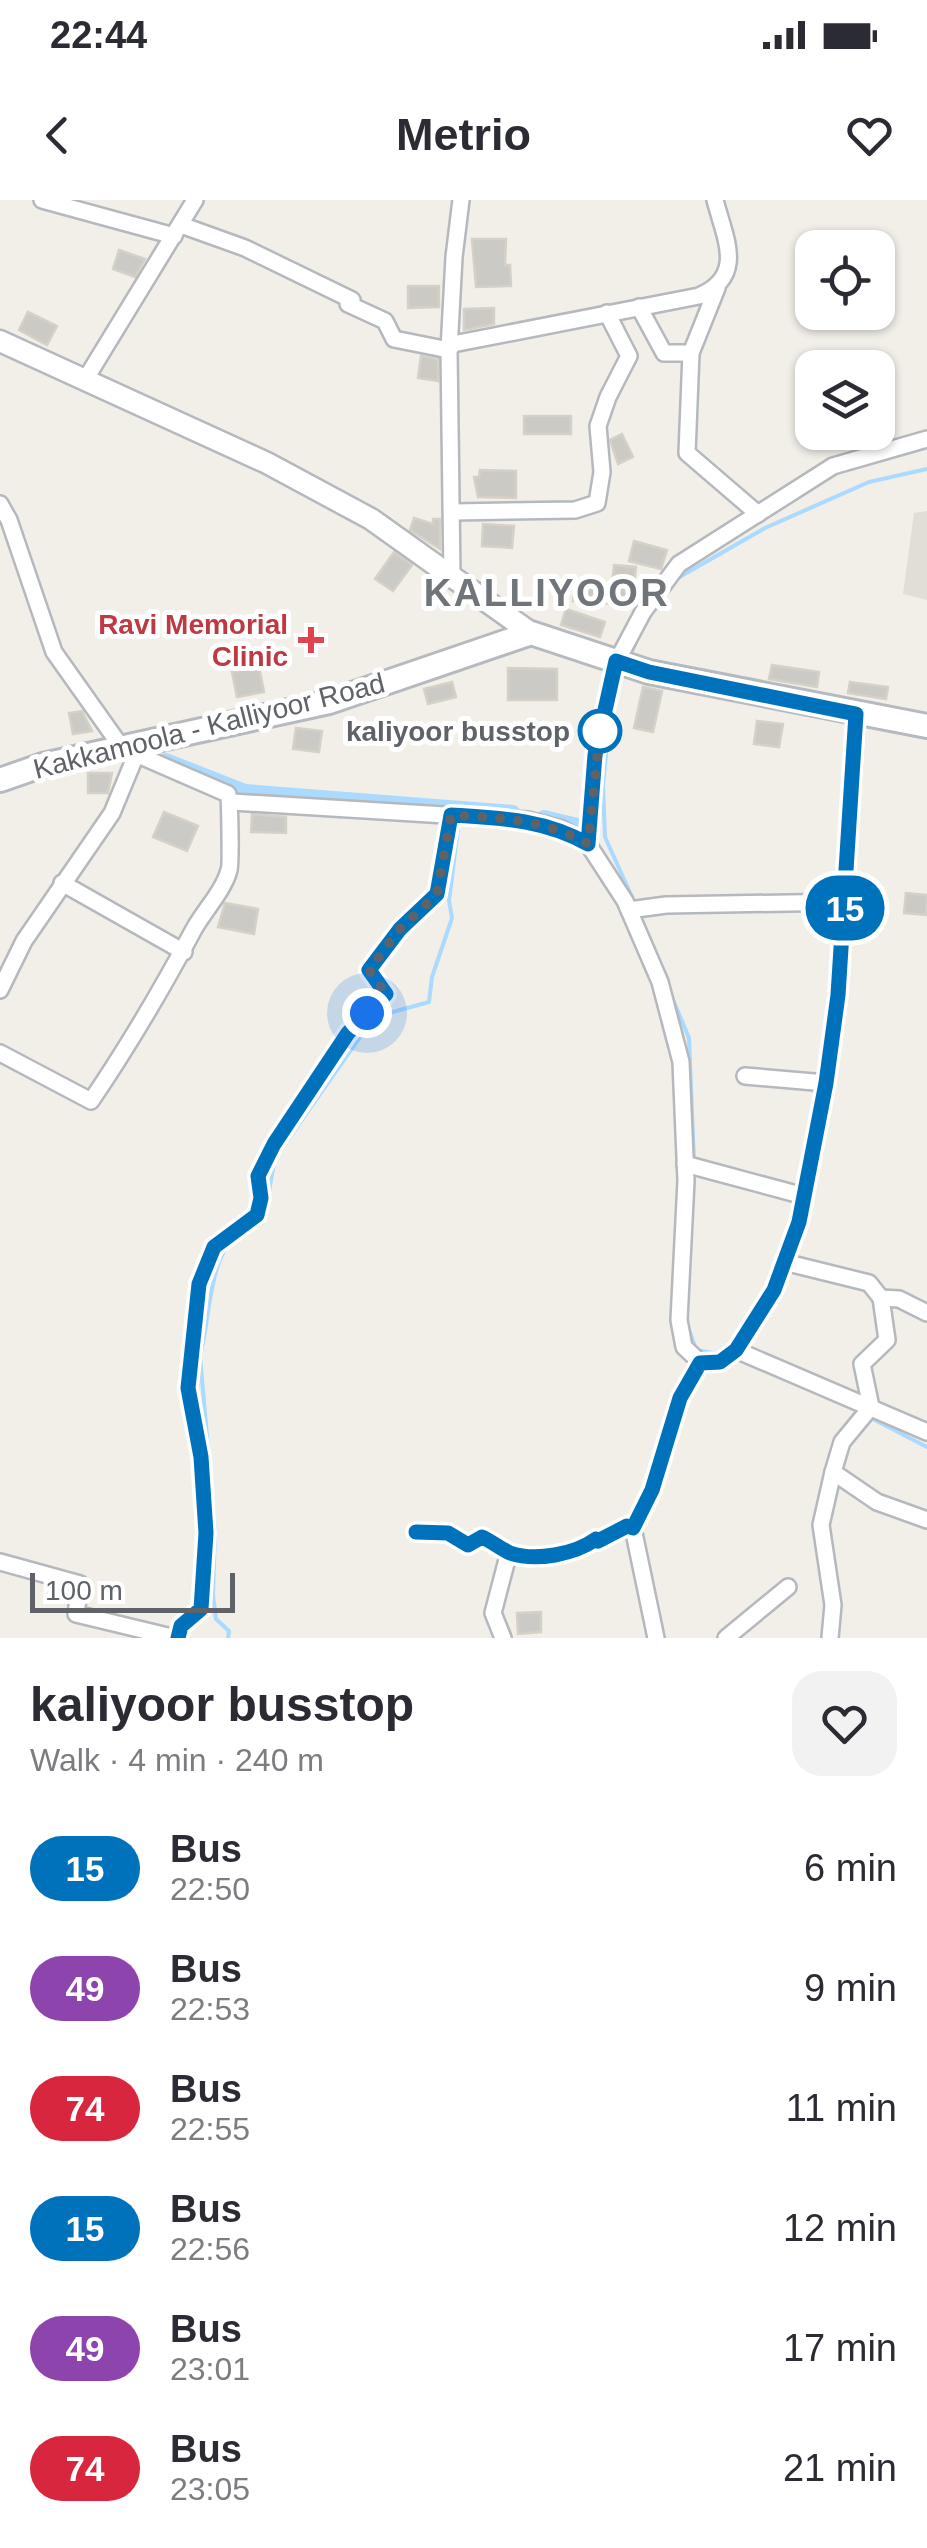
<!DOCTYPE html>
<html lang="en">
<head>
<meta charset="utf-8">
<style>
  body { margin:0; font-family:Helvetica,sans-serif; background:#f2f2f3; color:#2b2b33; height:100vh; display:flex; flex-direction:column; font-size:38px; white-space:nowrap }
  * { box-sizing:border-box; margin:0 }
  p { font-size:32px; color:#7c7c81 }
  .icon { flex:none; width:55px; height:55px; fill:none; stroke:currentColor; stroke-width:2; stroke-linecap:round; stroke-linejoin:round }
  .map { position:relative; height:1438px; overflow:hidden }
  .sheet { display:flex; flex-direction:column; background:#fff; flex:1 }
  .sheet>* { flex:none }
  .badge { padding:0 20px; border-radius:32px; font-size:35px; line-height:65px }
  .fabs { position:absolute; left:795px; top:30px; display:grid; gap:20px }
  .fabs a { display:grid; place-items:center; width:100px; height:100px; border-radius:20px; background:#fff; box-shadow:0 2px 8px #0004; font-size:50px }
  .scale { position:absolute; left:30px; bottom:25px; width:205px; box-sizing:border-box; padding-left:10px; border:5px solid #5f6368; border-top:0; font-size:28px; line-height:35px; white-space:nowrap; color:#5f6368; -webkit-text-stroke:8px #fff; paint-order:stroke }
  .you { position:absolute; width:50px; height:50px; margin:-25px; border:8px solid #fff; border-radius:50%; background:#1a73e8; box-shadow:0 0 0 15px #1a73e833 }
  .map>.badge { position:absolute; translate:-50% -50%; box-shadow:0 0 0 5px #fff }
  .round { display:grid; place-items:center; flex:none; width:105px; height:105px; border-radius:30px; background:#f2f2f3 }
  .summary { display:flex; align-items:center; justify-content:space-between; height:170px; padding:0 30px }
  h1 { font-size:48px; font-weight:800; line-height:75px }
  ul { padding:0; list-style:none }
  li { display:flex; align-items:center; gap:30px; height:120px; padding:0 30px }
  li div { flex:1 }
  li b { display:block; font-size:38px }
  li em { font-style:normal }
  li .badge { min-width:110px; font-weight:700; text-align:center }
  .status { display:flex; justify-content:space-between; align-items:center; height:70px; padding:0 50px; background:#fff; direction:ltr }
  .status svg { height:28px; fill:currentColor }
  header { display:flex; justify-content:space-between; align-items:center; height:130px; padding:0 30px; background:#fff; font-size:45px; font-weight:800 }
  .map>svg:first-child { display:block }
  .education { fill:#e1ded6 }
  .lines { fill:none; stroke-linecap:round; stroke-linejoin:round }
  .stream { stroke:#aadaff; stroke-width:4 }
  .canal { stroke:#aadaff; stroke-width:14 }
  .building { fill:#cccac5; stroke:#d6d1c6; stroke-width:2.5 }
  .minor-casing { stroke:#b5b8bc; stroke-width:20 }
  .tertiary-casing { stroke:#b5b8bc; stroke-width:25 }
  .secondary-casing { stroke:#b6babf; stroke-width:28 }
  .minor { stroke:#fff; stroke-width:15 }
  .tertiary { stroke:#fff; stroke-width:20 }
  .secondary { stroke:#fff; stroke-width:22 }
  .line-casing { stroke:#fff; stroke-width:22 }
  .line { stroke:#0072bc; stroke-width:15 }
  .walk { stroke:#5f6368; stroke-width:10; stroke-dasharray:0 18 }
  .health-dot { fill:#e0444e; stroke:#fff; stroke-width:4 }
  .stop-dot { fill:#fff; stroke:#0072bc; stroke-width:5 }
  .labels { text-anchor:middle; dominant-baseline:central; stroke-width:10; stroke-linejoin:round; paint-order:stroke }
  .health-label { font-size:28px; font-weight:bold; fill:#be3a42; stroke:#fff; text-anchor:end }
  .street-label { font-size:28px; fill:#5f6368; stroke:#fff }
  .stop-label { font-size:28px; font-weight:bold; fill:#5f6368; stroke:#fff; text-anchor:end }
  .district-label { font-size:38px; font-weight:bold; letter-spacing:2.5px; fill:#70757a; stroke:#fff }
</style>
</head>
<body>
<div class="status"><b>22:44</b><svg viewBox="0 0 49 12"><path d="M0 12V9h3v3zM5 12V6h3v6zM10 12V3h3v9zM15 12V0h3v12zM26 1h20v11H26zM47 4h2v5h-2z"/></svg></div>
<header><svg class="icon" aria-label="back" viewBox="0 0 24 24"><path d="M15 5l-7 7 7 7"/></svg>Metrio<svg class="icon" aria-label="heart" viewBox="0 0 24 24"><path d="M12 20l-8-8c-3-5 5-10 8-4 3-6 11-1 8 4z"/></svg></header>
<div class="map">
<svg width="927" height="1438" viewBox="0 0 927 1438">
  <rect width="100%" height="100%" fill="#f1efe8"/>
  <path class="education" d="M927 311V400L903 394 914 313Z"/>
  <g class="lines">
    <g class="stream">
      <path d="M676 379 765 328 869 282 927 269"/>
      <path d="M631 453 639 435"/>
      <path d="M608 533 603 585 605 637 636 706"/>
      <path d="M461 607V608"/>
      <path d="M669 790 689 838 694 961"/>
      <path d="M268 997 275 958 360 837 382 815 429 802 432 777 452 718 449 701 458 628"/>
      <path d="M687 1124 696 1150 719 1154"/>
      <path d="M869 1217 927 1247"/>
      <path d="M228 1438 229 1431 216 1419 213 1395 215 1329 200 1156C208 1129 210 1065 228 1046 236 1036 252 1030 262 1023L264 1016"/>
    </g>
    <g class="canal">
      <path d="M166 560 245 591 513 612"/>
      <path d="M544 617 582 626"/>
    </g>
  </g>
  <g class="building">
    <path d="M472 39H506L505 65H510L511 86 476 87Z"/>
    <path d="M119 50 145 59 135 77 113 69Z"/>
    <path d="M408 86H439V107L408 108Z"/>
    <path d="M494 108V124L464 130V109Z"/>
    <path d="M28 112 57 126 47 145 19 130Z"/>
    <path d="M421 156 438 159V181L418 178Z"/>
    <rect x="524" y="216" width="47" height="18"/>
    <path d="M622 234 633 257 618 264 610 240Z"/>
    <path d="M480 270 516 271V298L478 297 474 277H479Z"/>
    <path d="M414 318 433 324V319H440V349L410 330Z"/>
    <path d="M483 324 514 326 512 348 482 346Z"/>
    <path d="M634 341 667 350 661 369 629 361Z"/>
    <path d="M394 352 412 365 393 391 375 379Z"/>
    <path d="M614 365 636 367 632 405 573 401 576 381 612 387Z"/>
    <path d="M566 409 605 422 600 437 561 425Z"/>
    <path d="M772 465 819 472 817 487 769 479Z"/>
    <path d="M259 466 264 492 237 497 232 472Z"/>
    <path d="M508 468 557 469V500H508Z"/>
    <path d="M452 482 456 497 428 504 424 489Z"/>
    <path d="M850 482 888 487 886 499 848 493Z"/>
    <path d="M643 487 662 491 653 532 634 528Z"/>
    <path d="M82 511 92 531 73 534 69 513Z"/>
    <path d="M757 521 783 524 779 547 754 544Z"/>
    <path d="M296 528 322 531 319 552 293 549Z"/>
    <path d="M88 573H112L108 593H88Z"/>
    <path d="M164 612 198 626 187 651 153 637Z"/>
    <path d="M252 614 286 617V633L251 632Z"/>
    <path d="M906 693 927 695 926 715 904 713Z"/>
    <path d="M225 703 258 709 254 734 218 727Z"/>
    <path d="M541 1412V1432L518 1434 517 1413Z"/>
  </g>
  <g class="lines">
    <defs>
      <g id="minor">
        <path d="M42 0 174 36"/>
        <path d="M181 25 245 48 352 100 348 104 385 121 394 139 449 150 454 57 461 0"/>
        <path d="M717 88 691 153 687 253 758 314"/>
        <path d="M639 107 664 153H691"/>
        <path d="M85 180 195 0"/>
        <path d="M0 304 9 320 54 452 122 548 228 594C230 598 231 665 229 670 224 690 204 711 194 729 162 789 129 845 91 901L0 853"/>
        <path d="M453 312 575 310 597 303 602 272 598 226 608 197 629 156 607 113"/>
        <path d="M452 377 449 150 453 144 699 96C746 76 725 39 715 0"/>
        <path d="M232 602 528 620 562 629 588 644 625 701 660 782 681 862 686 981 679 1120 684 1147 701 1163 720 1161 736 1150 774 1090 799 1022 826 883 838 795 857 514"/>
        <path d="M588 644 595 555 617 461 643 412 679 364 833 266 927 239"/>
        <path d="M62 683 184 752"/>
        <path d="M629 710 666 705 845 702"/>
        <path d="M0 790 24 741 112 613 136 555"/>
        <path d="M745 876 826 883"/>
        <path d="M685 964 804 996"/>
        <path d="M784 1062 869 1083 881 1098 899 1099 927 1113"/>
        <path d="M736 1150 927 1232"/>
        <path d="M833 1272 842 1242 871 1207 862 1164 887 1140 881 1098"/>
        <path d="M633 1328 652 1290 679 1198 701 1163"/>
        <path d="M416 1332 448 1333 468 1345 482 1337C491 1341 501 1349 510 1353 536 1362 575 1354 596 1339L597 1341 627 1326 633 1328 656 1438"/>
        <path d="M0 1362 80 1384 76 1414 176 1438"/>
        <path d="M178 1438 181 1426 201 1409 206 1333 201 1257 189 1189 199 1084 214 1047 257 1015 261 998 258 976 274 944 348 833 386 793 369 770 400 729 437 694 451 615"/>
        <path d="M503 1438 493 1413 509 1352"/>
        <path d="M726 1438 788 1387"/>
        <path d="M830 1438 833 1405 821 1325 833 1272 877 1302 927 1320"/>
      </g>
      <path id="tertiary" d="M0 141 267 263 371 319 531 433"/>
      <path id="secondary" d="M0 580 43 565 329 502 531 433 649 472 927 526"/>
    </defs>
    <use href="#minor" class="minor-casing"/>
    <use href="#tertiary" class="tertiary-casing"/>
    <use href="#secondary" class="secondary-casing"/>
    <use href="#minor" class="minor"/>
    <use href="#tertiary" class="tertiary"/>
    <use href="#secondary" class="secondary"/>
  </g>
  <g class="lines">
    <defs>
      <path id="line" d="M178 1438 181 1426 201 1409 206 1333 201 1257 188 1188 199 1084 214 1047 257 1015 261 998 258 976 274 944 348 833 386 794 369 770 400 729 437 694 451 615C500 618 544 619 588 644L595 555 616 461 649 472 856 514 838 795 826 883 799 1022 774 1090 736 1150 720 1162 700 1163 680 1198 652 1290 633 1328 627 1326 598 1341 596 1339C575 1354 536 1362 510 1353 501 1349 491 1341 482 1337L468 1345 448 1333 416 1332"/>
    </defs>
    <use href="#line" class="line-casing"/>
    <use href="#line" class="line"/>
    <path class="walk" d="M367 813 386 794 369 770 400 729 437 694 451 615C500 618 544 619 588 644L600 531"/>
  </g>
  <path class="health-dot" d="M306 425h10v10h10v10h-10v10h-10v-10h-10v-10h10z"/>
  <circle class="stop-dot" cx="600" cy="531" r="20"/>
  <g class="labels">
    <g class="health-label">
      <text x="288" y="424">Ravi Memorial<tspan x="288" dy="32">Clinic</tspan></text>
    </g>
    <g class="street-label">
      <text transform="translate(209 526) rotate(-14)">Kakkamoola - Kalliyoor Road</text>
    </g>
    <g class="stop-label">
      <text x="570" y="531">kaliyoor busstop</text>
    </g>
    <g class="district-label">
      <text x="547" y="393">KALLIYOOR</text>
    </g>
  </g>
</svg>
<div class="fabs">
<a><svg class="icon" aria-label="locate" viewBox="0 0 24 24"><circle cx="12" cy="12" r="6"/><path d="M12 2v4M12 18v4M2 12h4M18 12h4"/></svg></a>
<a><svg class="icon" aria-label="layers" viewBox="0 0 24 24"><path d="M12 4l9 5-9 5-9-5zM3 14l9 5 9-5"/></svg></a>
</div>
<div class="scale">100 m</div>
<div class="you" style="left:367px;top:813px"></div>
<b class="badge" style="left:845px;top:708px;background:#0072bc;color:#fff">15</b>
</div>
<section class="sheet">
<div class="summary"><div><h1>kaliyoor busstop</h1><p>Walk · 4 min · 240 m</p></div><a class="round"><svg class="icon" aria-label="heart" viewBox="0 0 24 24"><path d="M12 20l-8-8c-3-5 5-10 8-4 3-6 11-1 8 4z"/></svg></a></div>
<ul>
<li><span class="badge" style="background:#0072bc;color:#fff">15</span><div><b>Bus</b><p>22:50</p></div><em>6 min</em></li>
<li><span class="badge" style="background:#8e44ad;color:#fff">49</span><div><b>Bus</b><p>22:53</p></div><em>9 min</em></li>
<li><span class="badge" style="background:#d7263d;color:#fff">74</span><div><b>Bus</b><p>22:55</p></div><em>11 min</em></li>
<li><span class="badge" style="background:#0072bc;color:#fff">15</span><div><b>Bus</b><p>22:56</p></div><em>12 min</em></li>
<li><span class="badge" style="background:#8e44ad;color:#fff">49</span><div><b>Bus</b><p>23:01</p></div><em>17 min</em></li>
<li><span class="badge" style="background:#d7263d;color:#fff">74</span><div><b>Bus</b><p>23:05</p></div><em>21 min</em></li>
</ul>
</section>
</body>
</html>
